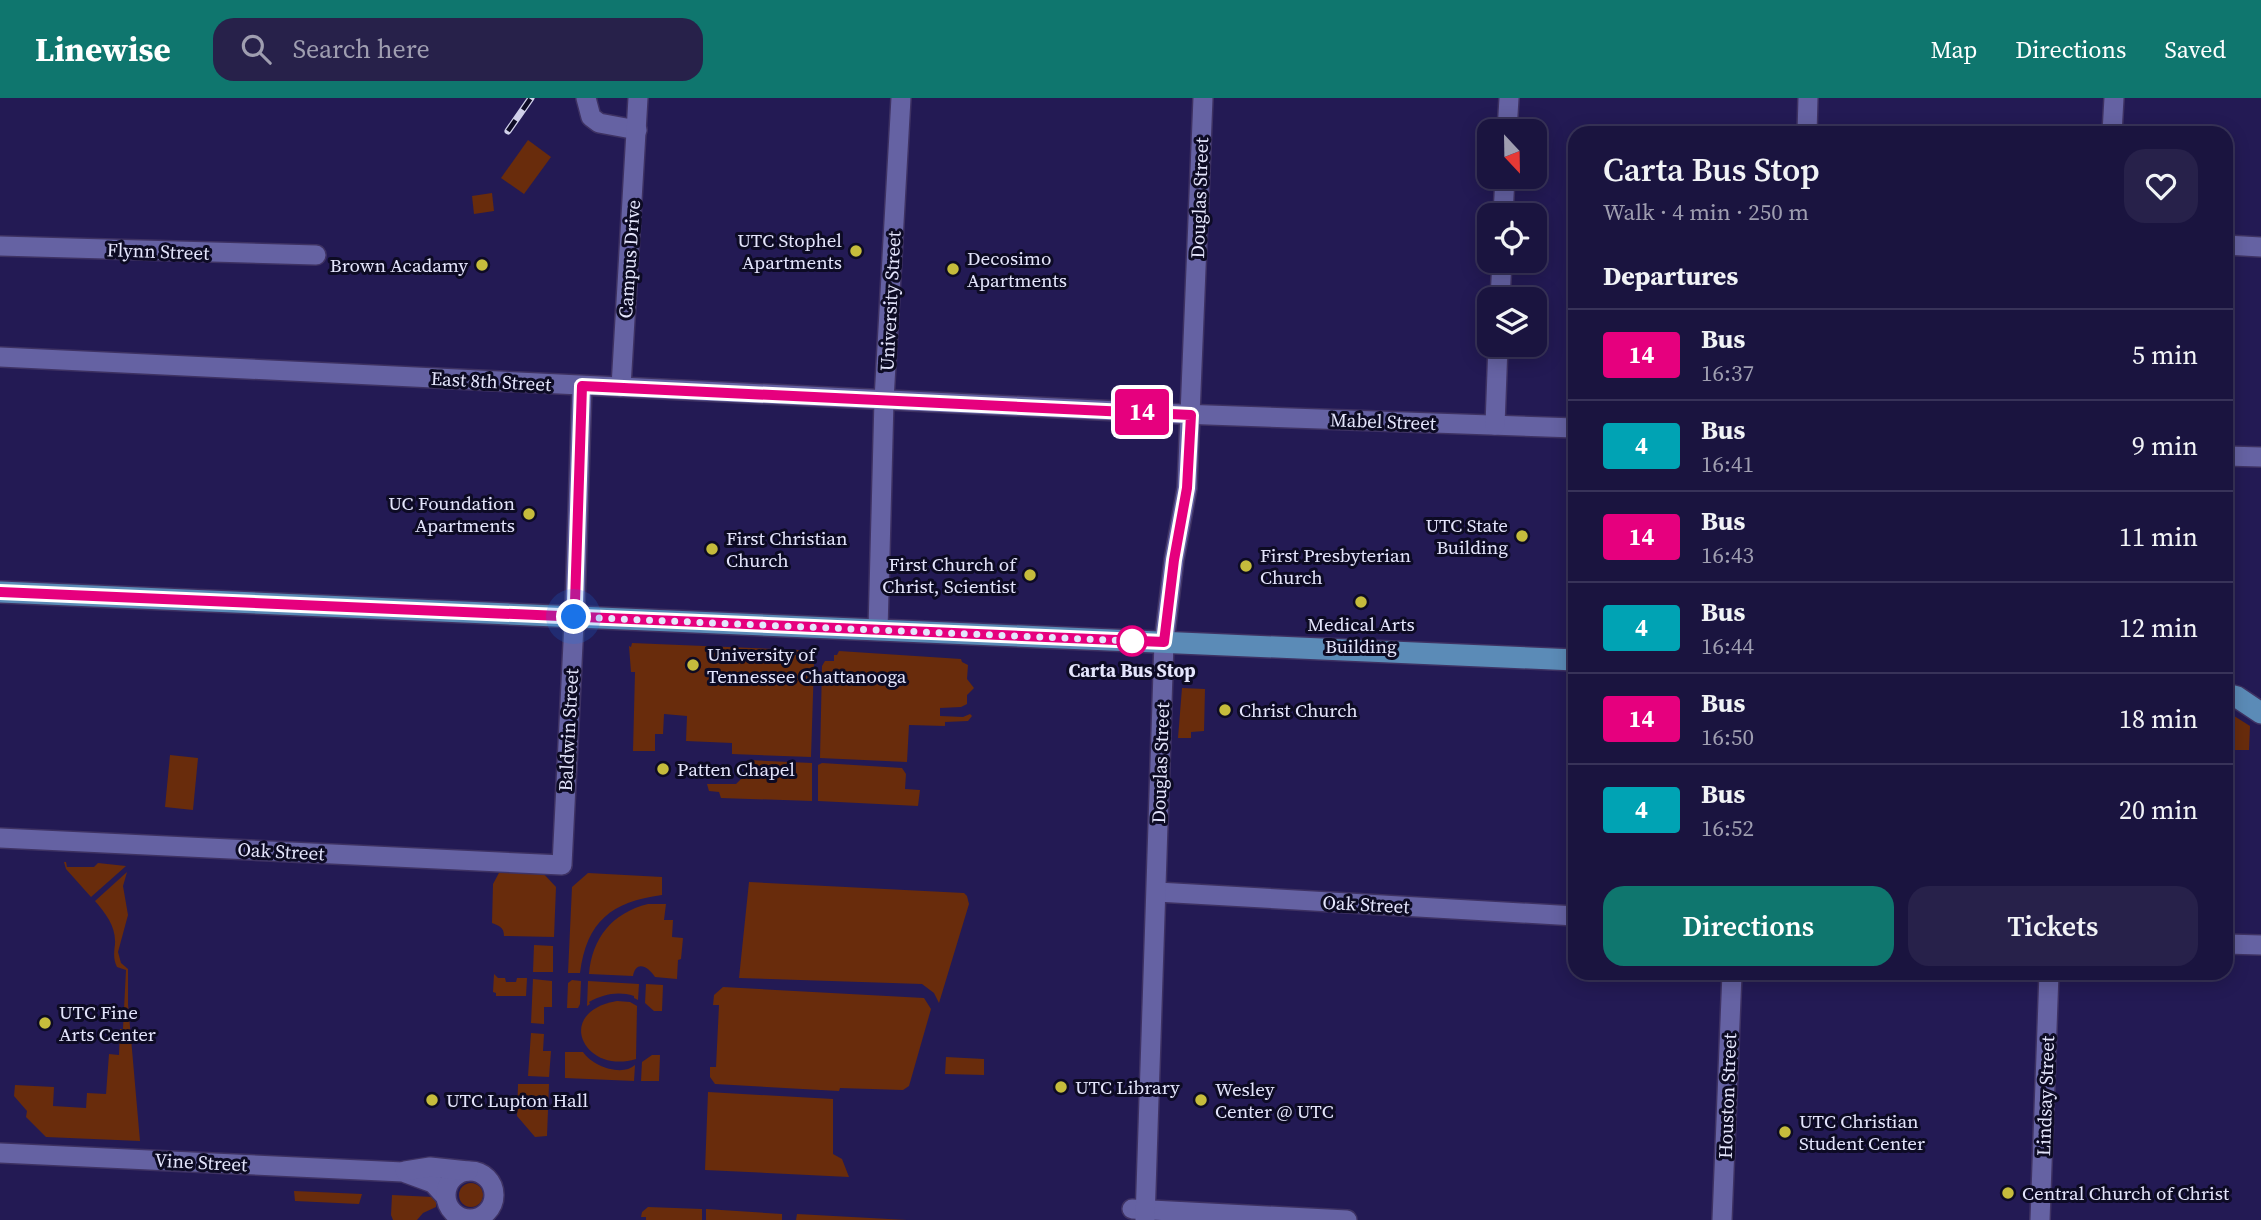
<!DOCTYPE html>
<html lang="en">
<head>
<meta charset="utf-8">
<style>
  body { margin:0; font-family:"Source Serif 4",serif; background:#27214a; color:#f1f3f6; height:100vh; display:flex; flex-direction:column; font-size:26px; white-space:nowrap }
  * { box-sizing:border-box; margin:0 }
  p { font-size:23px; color:#9f9eb0 }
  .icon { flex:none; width:38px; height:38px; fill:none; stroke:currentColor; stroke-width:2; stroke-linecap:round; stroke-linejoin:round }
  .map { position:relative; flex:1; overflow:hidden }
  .details { position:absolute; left:1568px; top:28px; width:665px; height:854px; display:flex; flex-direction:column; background:#1a143f; border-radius:21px; box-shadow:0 4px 18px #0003,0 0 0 2px #383359 }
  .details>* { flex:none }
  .badge { padding:0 14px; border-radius:5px; font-size:24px; line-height:46px }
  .needle { width:46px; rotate:158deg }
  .fabs { position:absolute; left:1477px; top:21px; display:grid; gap:14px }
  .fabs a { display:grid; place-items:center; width:70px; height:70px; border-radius:14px; background:#1a143f; box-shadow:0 4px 18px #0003,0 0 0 2px #383359; font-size:35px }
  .you { position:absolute; width:35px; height:35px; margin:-18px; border:5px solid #fff; border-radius:50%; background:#1a73e8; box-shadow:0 0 0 10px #1a73e833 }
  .map>.badge { position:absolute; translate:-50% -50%; box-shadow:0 0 0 4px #fff }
  h2 { padding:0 35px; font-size:26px; line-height:63px }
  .round { display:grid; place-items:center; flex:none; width:74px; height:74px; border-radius:21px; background:#27214a }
  .head { display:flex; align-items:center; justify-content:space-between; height:119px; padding:0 35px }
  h1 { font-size:33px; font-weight:600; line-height:52px }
  .cta { display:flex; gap:14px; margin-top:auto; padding:14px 35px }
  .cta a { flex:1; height:80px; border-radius:21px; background:#0f766e; color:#fff; font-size:28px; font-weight:600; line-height:80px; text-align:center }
  .cta a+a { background:#27214a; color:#f1f3f6 }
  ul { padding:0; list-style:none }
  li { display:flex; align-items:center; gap:21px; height:91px; padding:0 35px; border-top:2px solid #383359 }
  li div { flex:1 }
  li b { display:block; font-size:26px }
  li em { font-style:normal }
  li .badge { min-width:77px; font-weight:700; text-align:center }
  header { display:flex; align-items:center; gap:42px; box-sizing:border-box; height:98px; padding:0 35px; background:#0f766e; color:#fff }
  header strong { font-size:33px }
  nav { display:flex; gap:38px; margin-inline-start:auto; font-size:24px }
  .search { width:490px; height:63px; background:#27214a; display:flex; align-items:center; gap:18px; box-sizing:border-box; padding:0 24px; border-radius:21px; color:#9f9eb0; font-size:26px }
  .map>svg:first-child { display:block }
  .green { fill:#692c0c }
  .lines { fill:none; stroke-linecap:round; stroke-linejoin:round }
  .minor-casing { stroke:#3e3263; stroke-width:22 }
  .major-casing { stroke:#3e3263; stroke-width:24 }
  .minor { stroke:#6562a3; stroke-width:19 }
  .major { stroke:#5b8bb7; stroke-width:21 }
  .rail-casing { stroke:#d0d0ea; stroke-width:7 }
  .rail { stroke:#0d0b24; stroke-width:4.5; stroke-dasharray:13; stroke-linecap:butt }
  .line-casing { stroke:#fff; stroke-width:16 }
  .line { stroke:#e6007e; stroke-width:10 }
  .walk { stroke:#e4e5fc; stroke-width:7; stroke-dasharray:0 12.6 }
  .poi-dot { fill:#c6bc3c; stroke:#0d0b24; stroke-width:2.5 }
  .stop-dot { fill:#fff; stroke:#e6007e; stroke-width:3.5 }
  .labels { text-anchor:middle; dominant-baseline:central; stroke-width:6; stroke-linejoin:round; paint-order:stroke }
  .street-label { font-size:19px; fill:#e4e5fc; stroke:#0d0b24 }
  .poi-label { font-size:19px; fill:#e4e5fc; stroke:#0d0b24; text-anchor:start }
  .stop-label { font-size:19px; font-weight:bold; fill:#e4e5fc; stroke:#0d0b24 }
</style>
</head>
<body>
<header>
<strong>Linewise</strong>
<div class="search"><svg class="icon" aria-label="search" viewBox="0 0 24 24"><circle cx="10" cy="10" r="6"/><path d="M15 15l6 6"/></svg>Search here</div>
<nav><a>Map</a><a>Directions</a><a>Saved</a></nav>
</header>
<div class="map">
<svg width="2261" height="1122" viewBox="0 0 2261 1122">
  <rect width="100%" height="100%" fill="#231a54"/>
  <g class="green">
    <path d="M528 42 551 59 524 96 501 80Z"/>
    <path d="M492 95 494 113 474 116 472 98Z"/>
    <path d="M632 545 800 552 803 555V562H811L814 566 811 659 732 656V645L686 643 687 618 664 616 663 636H655V653H633L635 574H631L629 548 631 549Z"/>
    <path d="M839 553 961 561 962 564 968 567 967 581 974 590 967 597V606L961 609 940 610V618L963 619 970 616 972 618 968 623 945 624V628L909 627 907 664 820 660 822 568 825 563H834V557H837Z"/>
    <path d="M1182 590 1205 591 1204 633 1191 634V640H1178Z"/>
    <path d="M2226 616H2231L2250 628 2249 652H2226Z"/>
    <path d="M170 657 198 660 193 712 165 709Z"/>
    <path d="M748 662 812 665V703L721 700 719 694 709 693 707 686H736L742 680Z"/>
    <path d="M822 665 902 670 906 676 905 691 920 692 918 708 818 703V667Z"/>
    <path d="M64 764H66L67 769H94L98 765 126 768 91 799 66 771Z"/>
    <path d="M500 773H541L556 789 554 839 504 838C504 829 499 828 492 825L493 786Z"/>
    <path d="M127 774 123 788 128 817 118 854 121 865 128 871V906L140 1043 46 1039 26 1019 27 1013 14 998 15 987 54 989 53 1008 86 1010 87 995 106 996 109 956 119 957 120 931H123L126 872 117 869C113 861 114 854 115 846 116 828 106 816 95 803Z"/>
    <path d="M588 775 662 779V797C611 804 587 823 580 875H568L572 789Z"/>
    <path d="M749 784 964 795 967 798 969 806 939 905 934 895 922 886 739 880Z"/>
    <path d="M648 806H666L664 822H673L672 839 683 840 681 861 678 862 677 881 655 879C648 868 636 862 633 878L589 876C592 840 612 815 648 806Z"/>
    <path d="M534 847 553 848V874H533Z"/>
    <path d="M494 876 498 880H505L506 884H516L517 880H527L526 898H496V895L493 894Z"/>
    <path d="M533 881 552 883V909H544V926L531 925Z"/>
    <path d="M572 882 581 883 580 906 578 910H567L568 885Z"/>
    <path d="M588 883 639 886 638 902 634 900V898C618 893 604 896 589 904L590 906 587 908Z"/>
    <path d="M646 886 663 887 662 913H654L645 905Z"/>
    <path d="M723 889 924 900 931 911 909 988 903 992 840 990 839 993 715 986 710 979V969H716L719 907H713L714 897Z"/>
    <path d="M617 903 630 904 637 908 636 961C584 977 553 914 617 903Z"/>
    <path d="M531 935 544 936 543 953H551L549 979 528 978Z"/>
    <path d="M565 954H583C592 968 622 979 635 967L634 983 565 980Z"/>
    <path d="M652 957H660L659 983H641L642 964Z"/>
    <path d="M946 959 984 961V977L945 976Z"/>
    <path d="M518 986H549L547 1038 535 1039 517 1018Z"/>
    <path d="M708 994 833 1001V1056L842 1061 849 1079 705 1072Z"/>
    <circle cx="471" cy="1097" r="12"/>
    <path d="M294 1093 362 1096 359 1106 295 1103Z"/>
    <path d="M392 1097 433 1099 436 1101V1109L423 1115 417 1122H393L391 1117Z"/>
    <path d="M648 1109 702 1111V1122H646V1119H641L642 1114Z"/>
    <path d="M706 1111 782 1116V1122H706Z"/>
    <path d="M797 1116 907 1122H796Z"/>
  </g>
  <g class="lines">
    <defs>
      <g id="minor">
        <path d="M586 0 591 19 599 25 637 32"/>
        <path d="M1507 33 1509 0"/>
        <path d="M1807 35 1808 0"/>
        <path d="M2112 35 2114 0"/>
        <path d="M1503 117 1505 79"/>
        <path d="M2226 147 2261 149"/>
        <path d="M0 148 316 157"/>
        <path d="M1500 201 1502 163"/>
        <path d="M0 259 1180 316 1575 330"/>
        <path d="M621 289 638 0"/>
        <path d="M1495 327 1498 247"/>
        <path d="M2226 358 2261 359"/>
        <path d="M878 532 884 302 901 0"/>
        <path d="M0 740 562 767 575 505 582 288"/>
        <path d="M1157 794 1575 818"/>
        <path d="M2226 846 2261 847"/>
        <path d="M0 1055 403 1074 433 1085 445 1098"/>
        <circle cx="470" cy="1097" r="24"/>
        <path d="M405 1073 430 1069 468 1073"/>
        <path d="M1132 1111 1347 1122"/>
        <path d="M1145 1122 1164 544 1174 462 1187 390 1203 0"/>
        <path d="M1722 1122 1732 875"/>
        <path d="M2040 1122 2049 875"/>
      </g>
      <g id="major">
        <path d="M0 494 1575 562"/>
        <path d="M2226 596 2237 599 2261 615"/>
      </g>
    </defs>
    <use href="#minor" class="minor-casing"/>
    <use href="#major" class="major-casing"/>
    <use href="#minor" class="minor"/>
    <use href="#major" class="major"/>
    <defs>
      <path id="rail" d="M508 33 531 0"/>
    </defs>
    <use href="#rail" class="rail-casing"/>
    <use href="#rail" class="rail"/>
  </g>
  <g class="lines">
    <defs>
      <path id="line" d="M0 494 1164 544 1174 462 1187 390 1191 317 582 288 575 505"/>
    </defs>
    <use href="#line" class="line-casing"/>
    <use href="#line" class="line"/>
    <path class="walk" d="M574 519 1132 543"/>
  </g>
  <g class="poi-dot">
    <circle cx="856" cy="153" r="7"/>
    <circle cx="482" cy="167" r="7"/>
    <circle cx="953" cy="171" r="7"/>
    <circle cx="529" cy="416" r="7"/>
    <circle cx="1522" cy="438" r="7"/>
    <circle cx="712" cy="451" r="7"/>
    <circle cx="1246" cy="468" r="7"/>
    <circle cx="1030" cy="477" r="7"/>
    <circle cx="1361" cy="504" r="7"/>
    <circle cx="693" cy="567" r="7"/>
    <circle cx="1225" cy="612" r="7"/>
    <circle cx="663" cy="671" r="7"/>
    <circle cx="45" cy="925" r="7"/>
    <circle cx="1061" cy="989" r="7"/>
    <circle cx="432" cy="1002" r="7"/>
    <circle cx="1201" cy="1002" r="7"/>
    <circle cx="1785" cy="1034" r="7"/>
    <circle cx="2008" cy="1095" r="7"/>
  </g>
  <circle class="stop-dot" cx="1132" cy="543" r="14"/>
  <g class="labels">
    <g class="street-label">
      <text transform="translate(1199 100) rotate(-88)">Douglas Street</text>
      <text transform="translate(158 153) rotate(2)">Flynn Street</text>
      <text transform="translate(629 161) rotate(-86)">Campus Drive</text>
      <text transform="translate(890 203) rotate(-87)">University Street</text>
      <text transform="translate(491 283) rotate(3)">East 8th Street</text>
      <text transform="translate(1383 323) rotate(2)">Mabel Street</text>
      <text transform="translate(568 632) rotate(-87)">Baldwin Street</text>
      <text transform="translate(1160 665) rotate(-88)">Douglas Street</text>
      <text transform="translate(281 753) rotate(3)">Oak Street</text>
      <text transform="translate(1366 806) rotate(3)">Oak Street</text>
      <text transform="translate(1727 998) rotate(-88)">Houston Street</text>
      <text transform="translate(2045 998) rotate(-88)">Lindsay Street</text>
      <text transform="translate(201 1064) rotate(3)">Vine Street</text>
    </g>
    <g class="poi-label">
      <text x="842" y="142" text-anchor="end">UTC Stophel<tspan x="842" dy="22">Apartments</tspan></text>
      <text x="967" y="160">Decosimo<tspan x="967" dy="22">Apartments</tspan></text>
      <text x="468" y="167" text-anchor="end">Brown Acadamy</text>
      <text x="515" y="405" text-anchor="end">UC Foundation<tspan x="515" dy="22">Apartments</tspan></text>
      <text x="1508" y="427" text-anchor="end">UTC State<tspan x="1508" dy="22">Building</tspan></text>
      <text x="726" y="440">First Christian<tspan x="726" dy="22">Church</tspan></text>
      <text x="1260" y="457">First Presbyterian<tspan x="1260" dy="22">Church</tspan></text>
      <text x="1016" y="466" text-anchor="end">First Church of<tspan x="1016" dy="22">Christ, Scientist</tspan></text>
      <text x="1361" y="526" text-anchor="middle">Medical Arts<tspan x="1361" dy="22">Building</tspan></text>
      <text x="707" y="556">University of<tspan x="707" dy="22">Tennessee Chattanooga</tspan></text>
      <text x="1239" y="612">Christ Church</text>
      <text x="677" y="671">Patten Chapel</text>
      <text x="59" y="914">UTC Fine<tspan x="59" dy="22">Arts Center</tspan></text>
      <text x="1075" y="989">UTC Library</text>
      <text x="1215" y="991">Wesley<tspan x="1215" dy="22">Center @ UTC</tspan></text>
      <text x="446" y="1002">UTC Lupton Hall</text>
      <text x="1799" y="1023">UTC Christian<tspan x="1799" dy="22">Student Center</tspan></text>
      <text x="2022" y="1095">Central Church of Christ</text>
    </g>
    <g class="stop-label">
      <text x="1132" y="572">Carta Bus Stop</text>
    </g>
  </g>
</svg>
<div class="fabs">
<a><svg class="needle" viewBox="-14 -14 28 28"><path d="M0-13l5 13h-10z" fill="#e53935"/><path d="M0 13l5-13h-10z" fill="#9f9eb0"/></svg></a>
<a><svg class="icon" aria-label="locate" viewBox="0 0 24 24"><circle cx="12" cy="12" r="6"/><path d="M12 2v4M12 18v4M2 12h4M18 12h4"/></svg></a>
<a><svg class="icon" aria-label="layers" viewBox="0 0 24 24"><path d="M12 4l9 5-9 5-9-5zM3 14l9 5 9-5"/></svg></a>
</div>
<div class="you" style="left:574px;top:519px"></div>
<b class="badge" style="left:1142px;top:314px;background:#e6007e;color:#fff">14</b>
<section class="details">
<div class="head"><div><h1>Carta Bus Stop</h1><p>Walk · 4 min · 250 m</p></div><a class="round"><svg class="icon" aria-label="heart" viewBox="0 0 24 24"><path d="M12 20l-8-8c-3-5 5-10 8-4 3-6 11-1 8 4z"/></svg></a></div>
<h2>Departures</h2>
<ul>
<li><span class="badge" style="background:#e6007e;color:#fff">14</span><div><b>Bus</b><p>16:37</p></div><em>5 min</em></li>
<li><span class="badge" style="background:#00a3b4;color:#fff">4</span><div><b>Bus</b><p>16:41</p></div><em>9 min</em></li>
<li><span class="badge" style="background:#e6007e;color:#fff">14</span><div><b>Bus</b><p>16:43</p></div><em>11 min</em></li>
<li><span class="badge" style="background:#00a3b4;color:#fff">4</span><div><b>Bus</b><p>16:44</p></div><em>12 min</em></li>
<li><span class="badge" style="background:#e6007e;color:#fff">14</span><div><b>Bus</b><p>16:50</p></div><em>18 min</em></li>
<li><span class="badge" style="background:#00a3b4;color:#fff">4</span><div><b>Bus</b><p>16:52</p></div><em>20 min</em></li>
</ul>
<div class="cta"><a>Directions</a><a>Tickets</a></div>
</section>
</div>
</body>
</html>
